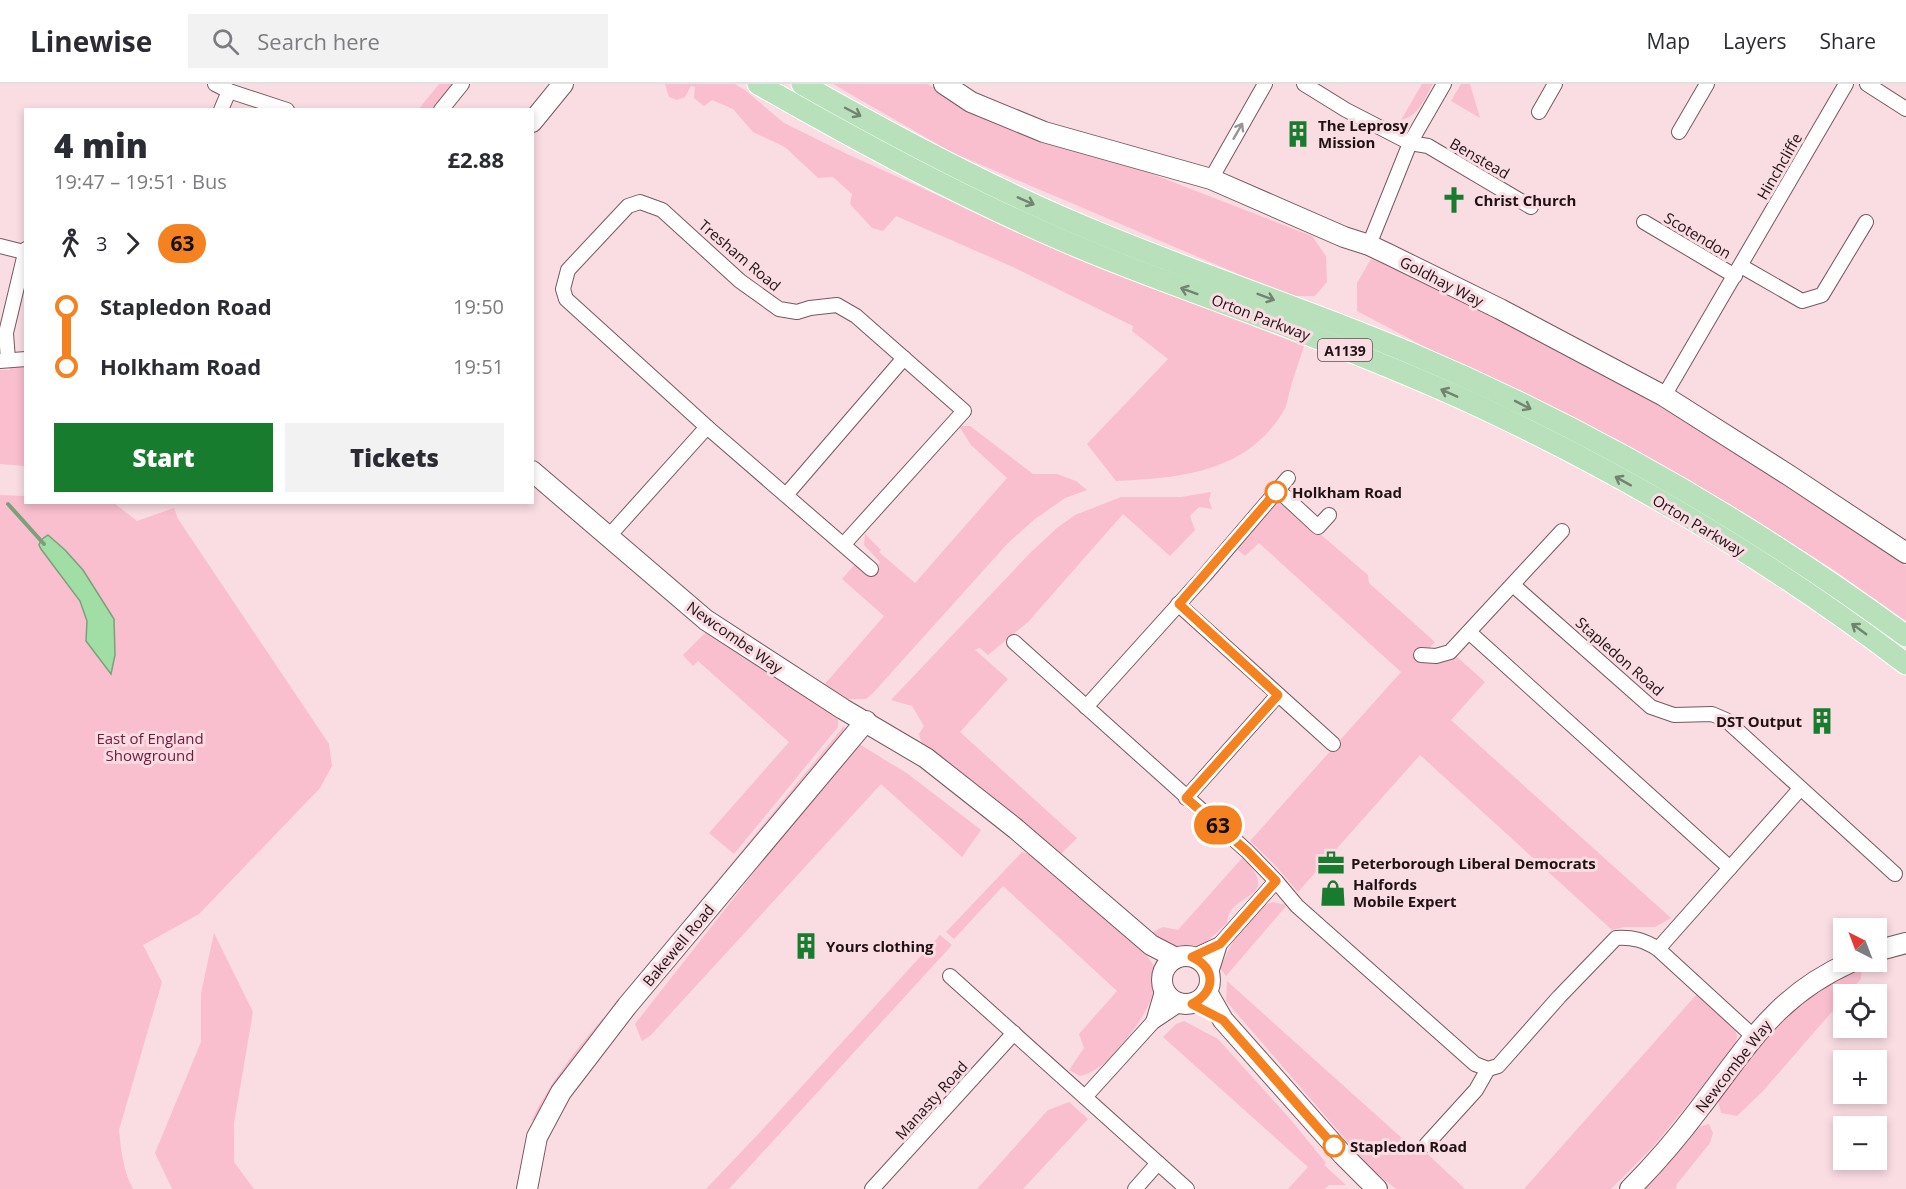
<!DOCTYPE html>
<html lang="en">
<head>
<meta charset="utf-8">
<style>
  body { margin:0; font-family:"Open Sans",sans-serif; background:#f2f2f3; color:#2b2b33; height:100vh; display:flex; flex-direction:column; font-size:22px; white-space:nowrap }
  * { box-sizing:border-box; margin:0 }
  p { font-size:20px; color:#7c7c81 }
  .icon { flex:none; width:33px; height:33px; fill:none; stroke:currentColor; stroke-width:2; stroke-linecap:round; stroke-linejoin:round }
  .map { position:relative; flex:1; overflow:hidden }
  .drawer { position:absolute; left:24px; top:24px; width:510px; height:396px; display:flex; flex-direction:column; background:#fff; border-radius:0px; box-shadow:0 3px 9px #0003 }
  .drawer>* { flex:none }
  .badge { padding:0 12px; border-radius:20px; font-size:21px; line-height:39px }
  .needle { width:39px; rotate:318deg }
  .buttons { position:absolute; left:1833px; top:834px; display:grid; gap:12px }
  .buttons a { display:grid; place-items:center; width:54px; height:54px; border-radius:0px; background:#fff; box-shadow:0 3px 9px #0003; font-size:30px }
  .map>.badge { position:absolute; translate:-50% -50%; box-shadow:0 0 0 3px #fff }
  .legs { display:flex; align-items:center; gap:9px; height:66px; padding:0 30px; font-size:20px }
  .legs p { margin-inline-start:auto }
  .overview { display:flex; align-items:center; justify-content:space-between; height:102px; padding:0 30px }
  h1 { font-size:33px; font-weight:800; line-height:45px }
  .button { display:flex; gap:12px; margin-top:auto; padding:12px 30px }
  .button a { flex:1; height:69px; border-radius:0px; background:#187c2f; color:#fff; font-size:24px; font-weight:800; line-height:69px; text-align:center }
  .button a+a { background:#f2f2f3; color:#2b2b33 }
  ul { padding:0 30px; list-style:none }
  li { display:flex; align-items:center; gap:21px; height:60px; font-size:22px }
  li i { display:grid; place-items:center; width:9px; height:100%; margin:0 8px; background:currentColor }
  li i::after { content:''; width:15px; height:15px; margin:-8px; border:4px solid; border-radius:50%; background:#fff }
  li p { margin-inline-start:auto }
  li:first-child i { background:linear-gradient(#0000 50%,currentColor 0) }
  li:last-child i { background:linear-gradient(currentColor 50%,#0000 0) }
  header { display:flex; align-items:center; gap:36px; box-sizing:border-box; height:84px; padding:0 30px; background:#fff; border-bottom:2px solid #e1e1e2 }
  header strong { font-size:28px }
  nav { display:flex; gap:33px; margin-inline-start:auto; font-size:21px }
  .search { width:420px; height:54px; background:#f2f2f3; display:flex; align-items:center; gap:15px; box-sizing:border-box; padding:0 21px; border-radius:0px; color:#7c7c81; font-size:22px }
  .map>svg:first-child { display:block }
  .green { fill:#fabfce }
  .water { fill:#a1dea6; stroke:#7aa17a; stroke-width:1.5 }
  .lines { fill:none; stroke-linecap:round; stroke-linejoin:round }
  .stream { stroke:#7aa17a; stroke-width:4 }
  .street-casing { stroke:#785860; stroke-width:16 }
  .secondary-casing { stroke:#785860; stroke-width:22 }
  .primary-casing { stroke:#fff; stroke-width:23 }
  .street { stroke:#fff; stroke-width:14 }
  .secondary { stroke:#fff; stroke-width:20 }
  .primary { stroke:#b8e0bb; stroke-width:21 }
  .oneway { stroke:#738370 }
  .oneway2 { stroke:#9a9496 }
  .line-1-casing { stroke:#fff; stroke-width:14 }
  .line-1 { stroke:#f58220; stroke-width:9 }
  .stop-1-dot { fill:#fff; stroke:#f58220; stroke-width:3 }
  .labels { text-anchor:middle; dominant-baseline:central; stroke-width:6; stroke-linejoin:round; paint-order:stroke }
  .shield { fill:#fadce3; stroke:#614f53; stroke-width:1.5 }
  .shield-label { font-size:14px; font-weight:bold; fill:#1f1215 }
  .poi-label { font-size:15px; font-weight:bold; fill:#1f1215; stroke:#fadce3; text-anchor:start }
  .street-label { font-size:15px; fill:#1f1215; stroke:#fadce3 }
  .stop-label { font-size:15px; font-weight:bold; fill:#1f1215; stroke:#fadce3; text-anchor:start }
  .park-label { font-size:15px; fill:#74183c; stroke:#fadce3 }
</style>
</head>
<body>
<header>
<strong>Linewise</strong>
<div class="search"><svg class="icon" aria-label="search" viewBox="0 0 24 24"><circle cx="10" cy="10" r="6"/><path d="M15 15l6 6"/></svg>Search here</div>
<nav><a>Map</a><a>Layers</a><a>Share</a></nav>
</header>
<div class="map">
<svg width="1906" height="1105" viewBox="0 0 1906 1105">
  <rect width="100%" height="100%" fill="#fadce3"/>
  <g class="green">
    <path d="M439 0H455L435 25 418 26Z"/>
    <path d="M665 0H735L745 6 784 39 847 70 1094 182 1304 262C1300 275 1295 288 1291 302 1288 310 1288 321 1283 328 1246 389 1180 394 1116 397L1087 360 1168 275 1132 247 1133 242 1013 183 896 132 883 147 872 144 850 120 852 110 833 93 818 94 785 63 753 48 733 25 712 16 704 22 694 14 695 3 691 2 685 13 677 16 669 13Z"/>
    <path d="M833 0H927L1043 58 1098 69 1312 152 1326 172 1327 198 1315 212H1290L951 68Z"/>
    <path d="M1422 0H1433C1424 15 1419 32 1401 36Z"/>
    <path d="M1461 0H1470L1480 34 1451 17Z"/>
    <path d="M1371 175 1500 225 1664 312 1906 482V537L1831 484 1756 437 1357 227V199Z"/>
    <path d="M25 281V382L0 380V286H10L9 284Z"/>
    <path d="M959 342H970L1033 390H1057L1076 397 1087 406 1065 414 1035 435 1008 459 873 609 866 615H847L824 601 884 532 842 495 856 479 871 489 880 478 864 461 865 450 881 466 879 468 915 499 1007 394 971 361Z"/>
    <path d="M1211 408 1209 416 1212 425 1199 423 1190 432 1195 446 1170 472 1123 430 1028 538 988 571 980 564 975 566 1008 595 960 648 1077 754 1059 772 923 664 919 650 924 642 912 622 891 616 1030 469 1057 444 1075 431 1121 413H1181Z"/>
    <path d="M0 411 25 412 26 418 114 419 137 437 174 424 178 435 329 660 332 682 320 704 199 830 143 861 162 898 119 1046C121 1066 123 1087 133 1105H0Z"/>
    <path d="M1278 414 1368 491 1369 499 1435 558 1418 577 1434 580 1456 572 1485 598 1451 636 1671 834 1655 843H1625L1612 846 1420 671 1298 808 1275 781 1250 757 1401 588 1259 459 1245 472 1234 463Z"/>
    <path d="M705 549 716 551 833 630 838 636V643L734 770 709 749 789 658 698 577 693 582 683 571Z"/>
    <path d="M844 642 845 644 842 652 693 833 690 830Z"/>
    <path d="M856 658 908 690 981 746 962 773 881 700 650 952 642 957 635 940Z"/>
    <path d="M1022 768 1039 773C1060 792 1157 867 1157 891 1158 907 1141 937 1131 949 1116 967 1104 986 1080 992L1069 986 1084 964 1079 950 1117 907 1003 802 954 855 946 848Z"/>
    <path d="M1243 773C1284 818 1229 806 1227 839 1219 846 1211 855 1202 861 1187 872 1164 857 1149 850L1163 843 1178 846Z"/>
    <path d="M1272 818 1287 821 1226 892 1220 884C1231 860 1246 828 1272 818Z"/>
    <path d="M214 849 253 928 234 1039V1078L254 1105H172L155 1069 201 958V909Z"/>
    <path d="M940 851 952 861 729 1105H706L762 1046Z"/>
    <path d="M1862 881 1861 895 1847 910H1844L1843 915 1763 1007 1737 1032 1721 1029 1717 1011 1760 957 1821 901Z"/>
    <path d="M1227 897 1404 1056 1421 1064 1465 1105H1396L1371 1085 1226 917Z"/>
    <path d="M1697 910 1734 941 1737 953 1735 963 1652 1064 1611 1105H1524Z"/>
    <path d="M603 934V940L539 1034 531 1037C550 998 576 966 603 934Z"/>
    <path d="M1184 937 1218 955 1291 1036 1326 1079 1324 1081 1346 1101H1329L1325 1105H1288L1308 1083 1163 953 1176 940Z"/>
    <path d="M1069 1018 1088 1035 1023 1105H977L1048 1026Z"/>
    <path d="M1709 1040 1713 1049 1710 1059 1677 1100 1676 1105H1639L1695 1044Z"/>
  </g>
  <path class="water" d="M48 451 65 466 83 486 114 535 115 571 111 590 86 557 87 537 80 517 41 465 39 461 41 456Z"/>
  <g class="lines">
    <path class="stream" d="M8 420 44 460"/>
    <defs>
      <g id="street">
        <path d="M215 0 229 7 287 26"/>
        <path d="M1304 0 1346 26 1410 59 1428 62 1531 123"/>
        <path d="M1867 0 1906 25"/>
        <path d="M221 26 229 7"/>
        <path d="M441 26 462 0"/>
        <path d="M1539 28 1555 0"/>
        <path d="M1679 48 1707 0"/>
        <path d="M1211 95 1265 0"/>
        <path d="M1644 138 1735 192"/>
        <path d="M1369 161 1410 59 1444 0"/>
        <path d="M0 162 24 168"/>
        <path d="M1741 182 1802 217 1822 211 1866 138"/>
        <path d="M8 276 6 249 26 165"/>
        <path d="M0 277 26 275"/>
        <path d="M1664 312 1846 0"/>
        <path d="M1278 406 1318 443 1329 431"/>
        <path d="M786 411 904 274"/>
        <path d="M609 452 707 343"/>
        <path d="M844 460 964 327 856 232 837 221 810 224 797 228 779 225 740 197 662 126 640 118 628 122 568 186 563 205 566 215 707 343 871 485"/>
        <path d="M1513 501 1651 623 1674 631 1712 630 1726 636 1895 790"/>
        <path d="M1178 520 1333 660"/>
        <path d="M1469 548 1730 784"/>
        <path d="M1014 558 1247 767 1276 797"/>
        <path d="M1421 571 1436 572 1450 568 1562 447"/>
        <path d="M1086 623 1205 491 1288 394"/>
        <path d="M1186 714 1278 611"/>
        <path d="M1658 865 1800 705"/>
        <path d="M1192 873 1220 860 1276 797 1297 822 1475 980 1488 985 1498 982 1559 913 1616 854C1633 853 1644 856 1658 865L1753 952"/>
        <path d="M950 892 1187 1105"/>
        <path d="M1210 892 1220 860"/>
        <path d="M1153 938 1163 904"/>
        <path d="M1085 1013 1153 938 1180 920"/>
        <path d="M1426 1061 1476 1006 1488 985"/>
        <path d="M872 1105 1014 949"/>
        <path d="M1135 1105 1158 1079"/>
      </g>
      <g id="secondary">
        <path d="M944 0 971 18 1044 48 1211 95 1344 153 1369 161 1388 170 1500 225 1664 312 1790 392 1906 469"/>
        <path d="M532 38 563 0"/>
        <path d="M532 387 706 536 843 625 926 674 1016 745 1151 861 1176 874"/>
        <path d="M1876 867 1906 859"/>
        <circle cx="1186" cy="896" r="24"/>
        <path d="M1207 908 1223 936 1343 1071 1377 1105"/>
        <path d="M527 1105 537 1053 561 1008 627 922 866 637"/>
        <path d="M1630 1105C1655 1080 1678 1053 1699 1025 1748 962 1775 912 1851 878"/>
      </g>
      <g id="primary">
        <path d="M758 0C858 57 959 112 1064 157 1137 189 1213 214 1288 243 1358 270 1429 298 1497 331 1641 400 1779 483 1906 580"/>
        <path d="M802 0C890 50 980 98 1073 138 1184 186 1299 222 1410 269 1585 343 1752 439 1906 552"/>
      </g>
    </defs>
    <use href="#street" class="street-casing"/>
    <use href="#secondary" class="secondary-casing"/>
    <use href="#primary" class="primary-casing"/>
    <use href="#street" class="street"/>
    <use href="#secondary" class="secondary"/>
    <use href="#primary" class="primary"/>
  </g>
  <defs><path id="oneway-shaft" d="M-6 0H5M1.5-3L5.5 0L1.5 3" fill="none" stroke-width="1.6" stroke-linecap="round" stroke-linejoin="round" transform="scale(1.5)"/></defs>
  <g class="oneway">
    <use href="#oneway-shaft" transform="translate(853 28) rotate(28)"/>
    <use href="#oneway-shaft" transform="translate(1026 117) rotate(24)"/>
    <use href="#oneway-shaft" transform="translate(1189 207) rotate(-160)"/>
    <use href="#oneway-shaft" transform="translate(1266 213) rotate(21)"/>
    <use href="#oneway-shaft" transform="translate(1449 309) rotate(-156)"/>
    <use href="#oneway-shaft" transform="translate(1523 321) rotate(27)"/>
    <use href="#oneway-shaft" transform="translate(1623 397) rotate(-151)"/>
    <use href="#oneway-shaft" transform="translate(1859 545) rotate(-144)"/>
  </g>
  <use class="oneway2" href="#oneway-shaft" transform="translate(1238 47) rotate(-60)"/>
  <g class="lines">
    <defs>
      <path id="line-1" d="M1276 408 1179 520 1278 611 1186 714 1247 767 1276 797 1220 860 1192 873C1217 885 1215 908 1192 920L1223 936 1334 1062"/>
    </defs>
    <use href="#line-1" class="line-1-casing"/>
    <use href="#line-1" class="line-1"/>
  </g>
  <defs>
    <symbol id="building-bare" viewBox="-9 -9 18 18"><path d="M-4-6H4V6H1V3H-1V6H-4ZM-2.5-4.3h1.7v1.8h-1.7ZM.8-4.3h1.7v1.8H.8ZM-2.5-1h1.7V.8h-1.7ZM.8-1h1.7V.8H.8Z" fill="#187c2f" stroke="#fadce3" stroke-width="2.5" paint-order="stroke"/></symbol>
    <symbol id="church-bare" viewBox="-9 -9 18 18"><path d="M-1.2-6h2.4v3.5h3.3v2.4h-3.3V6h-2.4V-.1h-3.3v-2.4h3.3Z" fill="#187c2f" stroke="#fadce3" stroke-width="2.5" paint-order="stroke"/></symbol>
    <symbol id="office-bare" viewBox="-9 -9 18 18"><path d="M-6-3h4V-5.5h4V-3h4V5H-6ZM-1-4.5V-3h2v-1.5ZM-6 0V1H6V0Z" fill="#187c2f" stroke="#fadce3" stroke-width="2.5" paint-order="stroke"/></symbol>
    <symbol id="shop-bare" viewBox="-9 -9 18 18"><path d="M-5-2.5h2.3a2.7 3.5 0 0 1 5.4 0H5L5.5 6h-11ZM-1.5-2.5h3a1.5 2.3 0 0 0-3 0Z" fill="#187c2f" stroke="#fadce3" stroke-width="2.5" paint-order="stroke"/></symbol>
  </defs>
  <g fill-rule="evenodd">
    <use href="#building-bare" x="1279" y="31" width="38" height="38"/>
    <use href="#church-bare" x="1435" y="97" width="38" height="38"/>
    <use href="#building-bare" x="1803" y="618" width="38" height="38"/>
    <use href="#office-bare" x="1312" y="760" width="38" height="38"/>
    <use href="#shop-bare" x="1314" y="790" width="38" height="38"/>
    <use href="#building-bare" x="787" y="843" width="38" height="38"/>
  </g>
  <g class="stop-1-dot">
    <circle cx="1276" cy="408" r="10"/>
    <circle cx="1334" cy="1062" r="10"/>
  </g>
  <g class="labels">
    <rect class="shield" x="1318" y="255" width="54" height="22" rx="4.5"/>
    <g class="shield-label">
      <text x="1345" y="266">A1139</text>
    </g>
    <g class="poi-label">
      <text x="1318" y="41">The Leprosy<tspan x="1318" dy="17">Mission</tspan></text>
      <text x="1474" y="116">Christ Church</text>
      <text x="1802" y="637" text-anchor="end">DST Output</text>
      <text x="1351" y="779">Peterborough Liberal Democrats</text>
      <text x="1353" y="800">Halfords<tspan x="1353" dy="17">Mobile Expert</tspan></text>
      <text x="826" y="862">Yours clothing</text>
    </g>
    <g class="street-label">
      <text transform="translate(1480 74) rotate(30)">Benstead</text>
      <text transform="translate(1779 82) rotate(-60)">Hinchcliffe</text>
      <text transform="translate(1698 151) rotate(31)">Scotendon</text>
      <text transform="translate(740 171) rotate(40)">Tresham Road</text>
      <text transform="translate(1442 197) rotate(27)">Goldhay Way</text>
      <text transform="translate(1261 233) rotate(21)">Orton Parkway</text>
      <text transform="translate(1699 441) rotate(31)">Orton Parkway</text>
      <text transform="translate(735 553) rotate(35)">Newcombe Way</text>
      <text transform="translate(1620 572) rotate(41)">Stapledon Road</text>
      <text transform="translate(678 861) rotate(-50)">Bakewell Road</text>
      <text transform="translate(1733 982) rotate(-52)">Newcombe Way</text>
      <text transform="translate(931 1016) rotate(-48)">Manasty Road</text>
    </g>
    <g class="stop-label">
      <text x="1292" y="408">Holkham Road</text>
      <text x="1350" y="1062">Stapledon Road</text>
    </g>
    <g class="park-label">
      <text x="150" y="654">East of England<tspan x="150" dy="17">Showground</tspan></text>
    </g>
  </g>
</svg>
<div class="buttons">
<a><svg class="needle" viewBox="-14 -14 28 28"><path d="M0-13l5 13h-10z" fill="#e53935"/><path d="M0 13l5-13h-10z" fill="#7c7c81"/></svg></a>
<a><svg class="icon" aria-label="locate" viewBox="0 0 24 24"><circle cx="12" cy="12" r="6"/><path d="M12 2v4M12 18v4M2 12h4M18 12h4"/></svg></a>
<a>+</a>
<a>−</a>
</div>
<b class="badge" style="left:1218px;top:741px;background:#f58220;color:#111">63</b>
<section class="drawer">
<div class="overview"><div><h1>4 min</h1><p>19:47 – 19:51 · Bus</p></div><b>£2.88</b></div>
<div class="legs"><svg class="icon" aria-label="walk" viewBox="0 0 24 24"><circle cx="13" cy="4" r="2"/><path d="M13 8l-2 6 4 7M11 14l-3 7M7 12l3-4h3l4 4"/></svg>3<svg class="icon" aria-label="forward" viewBox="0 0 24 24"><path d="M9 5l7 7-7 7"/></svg><b class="badge" style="background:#f58220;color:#111">63</b></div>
<ul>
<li><i style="color:#f58220"></i><b>Stapledon Road</b><p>19:50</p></li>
<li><i style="color:#f58220"></i><b>Holkham Road</b><p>19:51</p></li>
</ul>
<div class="button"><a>Start</a><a>Tickets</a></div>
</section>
</div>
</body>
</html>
